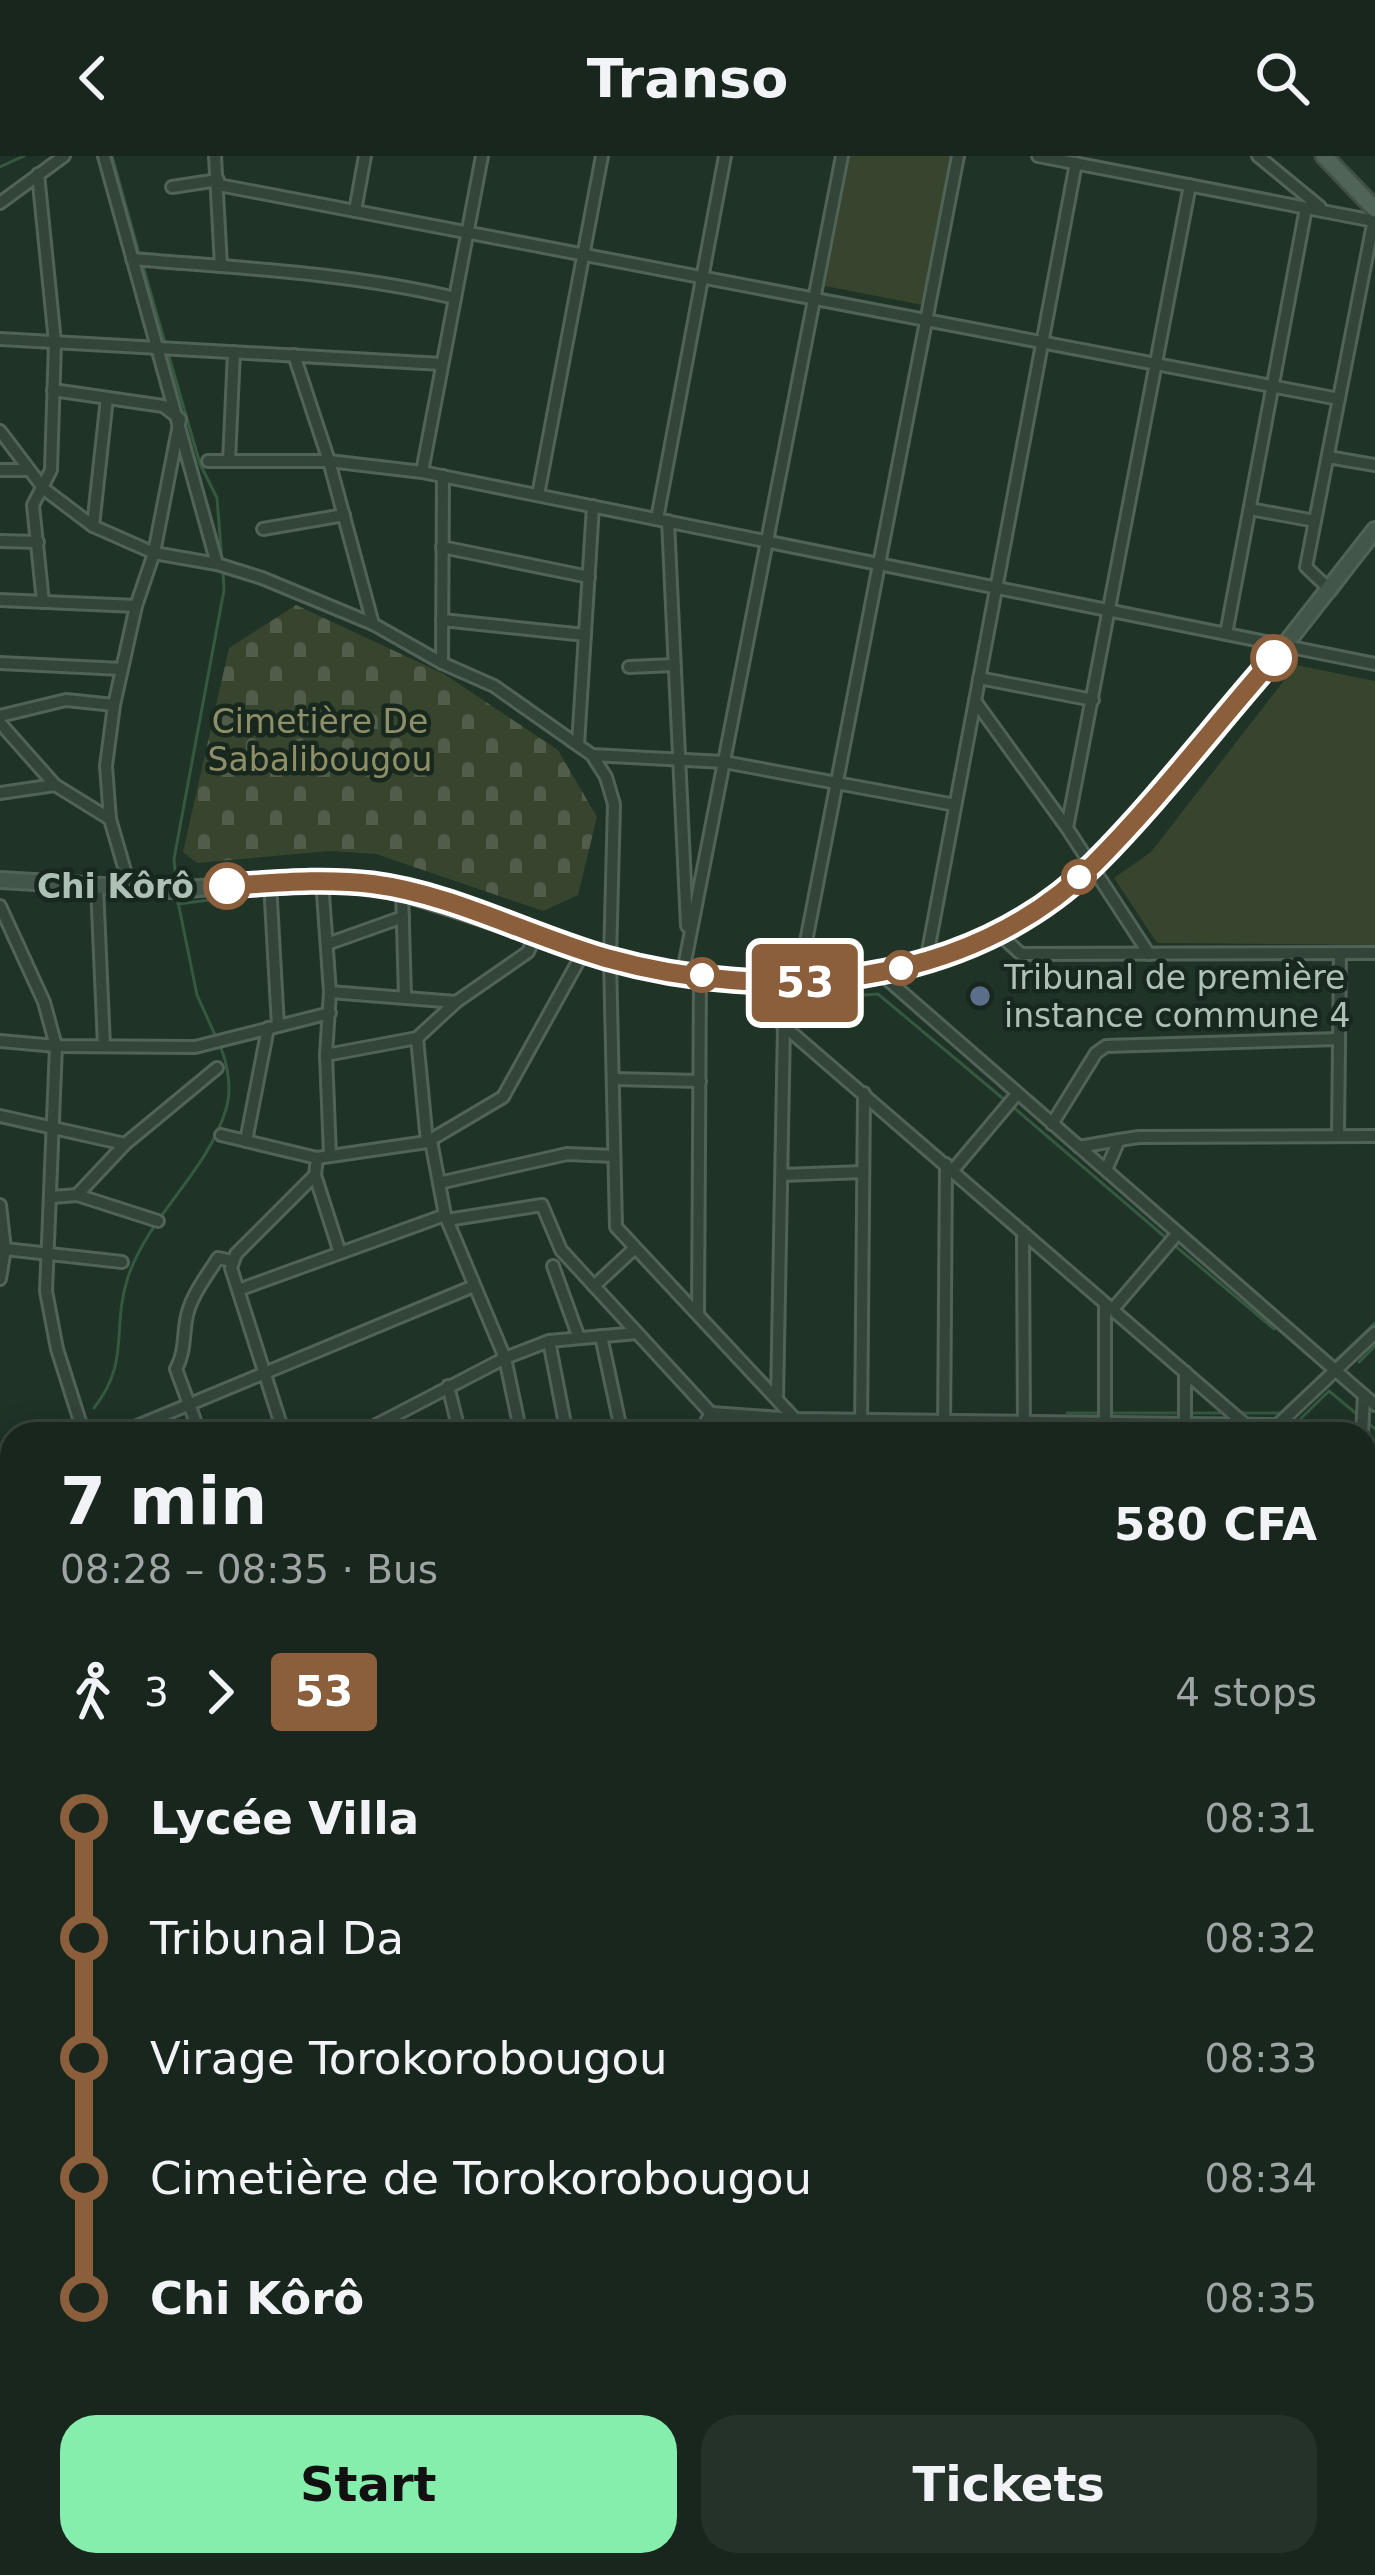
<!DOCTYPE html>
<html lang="en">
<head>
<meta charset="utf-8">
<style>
  body { margin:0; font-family:"DejaVu Sans",sans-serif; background:#25322a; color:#f1f3f6; height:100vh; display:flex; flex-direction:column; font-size:45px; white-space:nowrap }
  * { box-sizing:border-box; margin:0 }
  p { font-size:39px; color:#9fa5a4 }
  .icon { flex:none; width:66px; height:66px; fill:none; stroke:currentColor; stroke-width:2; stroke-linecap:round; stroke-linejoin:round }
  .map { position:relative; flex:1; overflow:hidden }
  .drawer { position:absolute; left:0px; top:1266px; width:1377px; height:1155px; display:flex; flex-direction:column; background:#18261d; border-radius:36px 36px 0 0; box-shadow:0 6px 30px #0003,0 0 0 3px #36433b }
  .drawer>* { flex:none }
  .badge { padding:0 24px; border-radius:9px; font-size:42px; line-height:78px }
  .map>.badge { position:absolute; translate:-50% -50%; box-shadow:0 0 0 6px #fff }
  .legs { display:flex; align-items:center; gap:18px; height:132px; padding:0 60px; font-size:39px }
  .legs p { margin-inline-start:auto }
  .headline { display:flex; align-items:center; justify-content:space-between; height:204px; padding:0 60px }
  h1 { font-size:66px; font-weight:600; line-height:90px }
  .primary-button { display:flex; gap:24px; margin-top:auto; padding:24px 60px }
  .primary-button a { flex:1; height:138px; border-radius:36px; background:#85eead; color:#111; font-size:48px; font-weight:600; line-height:138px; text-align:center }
  .primary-button a+a { background:#25322a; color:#f1f3f6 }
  ul { padding:0 60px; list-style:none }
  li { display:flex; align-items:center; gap:42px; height:120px; font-size:45px }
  li i { display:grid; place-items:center; width:18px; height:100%; margin:0 15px; background:currentColor }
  li i::after { content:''; width:30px; height:30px; margin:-15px; border:9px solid; border-radius:50%; background:#18261d }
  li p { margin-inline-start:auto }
  li:first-child i { background:linear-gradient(#0000 50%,currentColor 0) }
  li:last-child i { background:linear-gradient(currentColor 50%,#0000 0) }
  header { display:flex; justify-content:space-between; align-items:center; height:156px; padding:0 60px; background:#18261d; font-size:54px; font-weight:600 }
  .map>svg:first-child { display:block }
  .cemetery { fill:url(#cemetery-stones) }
  .pitch { fill:#37442e }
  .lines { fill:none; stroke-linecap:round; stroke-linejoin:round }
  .stream { stroke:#345840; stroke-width:3 }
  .minor-casing { stroke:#516257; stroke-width:16 }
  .secondary-casing { stroke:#516257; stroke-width:20 }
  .primary-casing { stroke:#405045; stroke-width:21 }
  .trunk-casing { stroke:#3e4e44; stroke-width:22 }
  .minor { stroke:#334439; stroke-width:10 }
  .secondary { stroke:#42564a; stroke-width:14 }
  .primary { stroke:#516458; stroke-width:15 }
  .trunk { stroke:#5d5a5c; stroke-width:16 }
  .line-1-casing { stroke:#fff; stroke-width:27 }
  .line-1 { stroke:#8b5e3c; stroke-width:18 }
  .stop-1-dot { fill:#fff; stroke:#8b5e3c; stroke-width:6 }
  .service-dot { fill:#5c6f8a; stroke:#19281e; stroke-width:4.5 }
  .labels { text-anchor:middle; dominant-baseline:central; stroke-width:9; stroke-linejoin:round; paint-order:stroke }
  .park-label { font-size:33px; fill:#8f8f67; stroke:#19281e }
  .stop-label { font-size:33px; font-weight:bold; fill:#adc1b5; stroke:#19281e; text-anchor:end }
  .poi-label { font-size:33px; fill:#adc1b5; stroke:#19281e; text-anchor:start }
</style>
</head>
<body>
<header><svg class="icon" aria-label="back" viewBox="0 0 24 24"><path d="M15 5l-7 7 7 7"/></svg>Transo<svg class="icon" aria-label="search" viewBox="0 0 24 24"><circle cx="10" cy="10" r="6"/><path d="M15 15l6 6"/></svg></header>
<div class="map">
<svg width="1375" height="2419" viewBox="0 0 1375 2419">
  <defs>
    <pattern id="cemetery-stones" width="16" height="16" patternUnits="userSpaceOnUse" patternTransform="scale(3)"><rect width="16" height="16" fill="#37442e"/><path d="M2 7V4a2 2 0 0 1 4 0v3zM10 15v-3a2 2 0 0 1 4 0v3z" fill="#515d4a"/></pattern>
  </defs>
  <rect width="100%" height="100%" fill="#203327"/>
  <path class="cemetery" d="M296 449 444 518 558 594 597 661 578 739 543 755 376 698 330 695 197 707 183 696 229 492Z"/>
  <g class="pitch">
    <path d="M850 0H951L922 149 825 130Z"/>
    <path d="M1296 509 1375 525V789L1157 787 1114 722 1151 696Z"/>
  </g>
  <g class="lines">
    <g class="stream">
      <path d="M112 0 140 101"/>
      <path d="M0 11 24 0"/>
      <path d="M143 110 165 187"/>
      <path d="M168 197 200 308 217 342 222 406"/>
      <path d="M1335 440 1374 386"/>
      <path d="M176 725 174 703 224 434 223 416"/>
      <path d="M277 735 365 736"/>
      <path d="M177 741 197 839 216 881"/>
      <path d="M178 748 267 737"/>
      <path d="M771 846 878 838 1006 945"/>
      <path d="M1013 951 1165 1081"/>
      <path d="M1173 1088 1274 1173"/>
      <path d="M1334 1206 1375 1167"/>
      <path d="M1359 1206 1375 1190"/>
      <path d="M94 1252C131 1205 111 1173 128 1121 149 1059 208 1015 226 953 232 934 228 908 220 890"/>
      <path d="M1067 1257H1102"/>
      <path d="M1111 1257H1180"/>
      <path d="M1189 1257H1228"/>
      <path d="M1237 1257H1281"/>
      <path d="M1273 1264 1327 1213"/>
      <path d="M1366 1265 1375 1273"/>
      <path d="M1067 1274H1101"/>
      <path d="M1110 1274H1179"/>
      <path d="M1188 1275H1262"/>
      <path d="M1285 1278 1329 1235 1358 1259"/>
      <path d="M1367 1479 1375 1478"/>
      <path d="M1365 1764 1375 1749"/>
      <path d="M1365 1902 1375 1954"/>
      <path d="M1365 2176 1375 2169"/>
    </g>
    <defs>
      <g id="minor">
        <path d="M104 0 217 408"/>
        <path d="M215 0 221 110"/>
        <path d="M1038 0 1374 65"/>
        <path d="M1258 0 1320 51"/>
        <path d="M38 18 55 186 51 314 33 349 43 446"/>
        <path d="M219 29 1339 243"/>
        <path d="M172 31 218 24"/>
        <path d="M0 47 64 0"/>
        <path d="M355 55 365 0"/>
        <path d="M132 103C240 112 350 117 455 142"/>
        <path d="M0 183 442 208"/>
        <path d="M294 199 329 305 373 468"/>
        <path d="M53 234 163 250 180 263 154 397 136 450 114 549 106 610 110 663"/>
        <path d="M0 275 44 333 93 370 154 397 217 408 262 422 373 468 442 507 494 530 592 599 724 606 955 649"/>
        <path d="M1328 301 1375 309"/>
        <path d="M208 305H329L422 316 1375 508"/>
        <path d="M229 305 234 196"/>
        <path d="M0 314H29"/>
        <path d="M422 316 482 0"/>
        <path d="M538 339 602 0"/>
        <path d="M1250 353 1315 365"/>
        <path d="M657 363 725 0"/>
        <path d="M668 365 687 770"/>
        <path d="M93 370 107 242"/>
        <path d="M263 373 344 359"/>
        <path d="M0 385 38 386"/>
        <path d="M442 391 589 421"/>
        <path d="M1328 432 1306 411 1375 58"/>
        <path d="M0 444 136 450"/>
        <path d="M442 464 585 479"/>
        <path d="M1226 478 1306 52"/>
        <path d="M0 507 122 513"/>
        <path d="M442 507 443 320"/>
        <path d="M629 511 674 509"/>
        <path d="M979 522 1093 544"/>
        <path d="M975 545 1067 672 1149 798"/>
        <path d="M0 560 66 544 114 549"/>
        <path d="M0 567 55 629 110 663 130 732"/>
        <path d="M578 589 593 350"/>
        <path d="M592 599 606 621 614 648 610 803 616 1071 809 1278"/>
        <path d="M0 637 55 629"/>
        <path d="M1067 672 1190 29"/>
        <path d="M322 724 330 836 326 899 330 999"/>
        <path d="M270 727 278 870"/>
        <path d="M97 730 104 890"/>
        <path d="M402 734 405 841"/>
        <path d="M0 750 44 846 56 890 46 1135 57 1193 84 1278"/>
        <path d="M997 776 1021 798 1375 797"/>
        <path d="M327 788 403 761"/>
        <path d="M926 806 1076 7"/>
        <path d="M683 816 842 0"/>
        <path d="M880 817 1375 1249"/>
        <path d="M750 825 756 844 784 870 1246 1269"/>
        <path d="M798 827 958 0"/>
        <path d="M330 836 456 846"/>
        <path d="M417 882 427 986"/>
        <path d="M0 885 56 890 195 891 330 857"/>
        <path d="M326 899 417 882 456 846 528 796 536 778"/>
        <path d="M613 923 700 925"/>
        <path d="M0 960 125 988"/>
        <path d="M1052 968 1096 897 1106 890 1339 883"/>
        <path d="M221 979 317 1002"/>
        <path d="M1338 980 1340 798"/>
        <path d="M246 985 268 872"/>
        <path d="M431 985 445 1059 505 1202 521 1278"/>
        <path d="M1079 991 1119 984"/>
        <path d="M953 1014 1017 938"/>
        <path d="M1106 1014 1119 984 1139 981 1375 980"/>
        <path d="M315 1019 340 1097"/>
        <path d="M782 1019 863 1016"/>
        <path d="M439 1027 567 998 614 1000"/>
        <path d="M77 1039 125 988 217 912"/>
        <path d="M52 1041 77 1039 158 1065"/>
        <path d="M0 1049 5 1093 0 1123"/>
        <path d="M447 1064 542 1049 561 1094 730 1278"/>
        <path d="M1023 1076 1024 1278"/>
        <path d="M5 1093 122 1106"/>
        <path d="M553 1110 579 1182"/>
        <path d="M594 1130 635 1092"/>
        <path d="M241 1133 445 1059"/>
        <path d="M1105 1148V1278"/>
        <path d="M1113 1153 1178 1077"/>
        <path d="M698 1158 700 819"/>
        <path d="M601 1180 622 1278"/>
        <path d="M549 1185 567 1278"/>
        <path d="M448 1230 460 1278"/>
        <path d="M777 1243 784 870"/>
        <path d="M118 1278 474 1130"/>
        <path d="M200 1278 176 1213C185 1196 183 1183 186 1165 189 1142 206 1121 218 1102L232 1105"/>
        <path d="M284 1278 231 1112 236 1098 315 1019 317 1002 427 986 503 941 584 795"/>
        <path d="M359 1278 505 1202 549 1185 637 1177"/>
        <path d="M699 1278 711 1257 795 1263 1277 1269"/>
        <path d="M861 1278 864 937"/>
        <path d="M944 1278 946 1008"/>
        <path d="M1185 1278V1216"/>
        <path d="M1268 1278 1375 1177"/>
        <path d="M1362 1278 1364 1239"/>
        <path d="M0 1307 12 1308"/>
        <path d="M0 1434 12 1433"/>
        <path d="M1365 1473H1375"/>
        <path d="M0 1565 12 1515"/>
        <path d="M1365 1638H1375"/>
        <path d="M1365 1747 1375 1733"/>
        <path d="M0 1789 12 1788"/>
        <path d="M0 1958 7 2025"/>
        <path d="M1365 1985 1375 2044"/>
        <path d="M1365 2073 1375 2072"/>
        <path d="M0 2127 12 2126"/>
        <path d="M0 2188 12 2185"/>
        <path d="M1365 2269 1375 2264"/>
        <path d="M0 2283 12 2280"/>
        <path d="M1365 2385 1375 2381"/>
        <path d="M477 2409V2419"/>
        <path d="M553 2409 560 2419"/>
        <path d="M825 2409 829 2419"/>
        <path d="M1014 2409 1018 2419"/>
        <path d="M1211 2409 1215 2419"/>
        <path d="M9 2419 58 2409"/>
        <path d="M297 2419 345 2409"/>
        <path d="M859 2419 879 2409"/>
        <path d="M1058 2419 1079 2409"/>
      </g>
      <path id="secondary" d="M0 724 170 734 322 724 375 728 610 803 700 819 786 828 898 813 926 806 997 776 1049 746 1092 710 1284 490 1375 374"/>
      <path id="primary" d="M1324 0 1375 53"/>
      <g id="trunk">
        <path d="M1365 1831 1375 1783"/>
        <path d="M1365 1839 1375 1905"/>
        <path d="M1365 2123 1375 2114"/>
        <path d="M1365 2158 1375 2151"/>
        <path d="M124 2419 178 2409"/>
        <path d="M228 2419 280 2409"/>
      </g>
    </defs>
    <use href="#minor" class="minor-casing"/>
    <use href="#secondary" class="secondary-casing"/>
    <use href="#primary" class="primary-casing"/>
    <use href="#trunk" class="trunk-casing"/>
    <use href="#minor" class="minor"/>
    <use href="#secondary" class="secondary"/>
    <use href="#primary" class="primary"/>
    <use href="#trunk" class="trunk"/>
  </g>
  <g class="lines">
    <defs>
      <path id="line-1" d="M227 730C275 727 323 722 372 728 452 738 529 780 606 802 770 848 967 833 1094 708 1158 644 1214 570 1274 502"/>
    </defs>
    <use href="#line-1" class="line-1-casing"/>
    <use href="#line-1" class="line-1"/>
  </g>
  <g class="stop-1-dot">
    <circle cx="1274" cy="502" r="21"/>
    <circle cx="1079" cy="721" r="15"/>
    <circle cx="227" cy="730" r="21"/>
    <circle cx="901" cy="812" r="15"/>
    <circle cx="702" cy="819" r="15"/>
  </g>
  <circle class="service-dot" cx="980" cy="840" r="12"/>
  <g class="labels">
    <g class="park-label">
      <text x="320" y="565">Cimetière De<tspan x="320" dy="38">Sabalibougou</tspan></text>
    </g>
    <g class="stop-label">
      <text x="194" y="730">Chi Kôrô</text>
    </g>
    <g class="poi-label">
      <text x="1004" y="821">Tribunal de première<tspan x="1004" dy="38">instance commune 4</tspan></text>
    </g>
  </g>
</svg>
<b class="badge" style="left:805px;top:827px;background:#8b5e3c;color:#fff">53</b>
<section class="drawer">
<div class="headline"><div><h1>7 min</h1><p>08:28 – 08:35 · Bus</p></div><b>580 CFA</b></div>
<div class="legs"><svg class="icon" aria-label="walk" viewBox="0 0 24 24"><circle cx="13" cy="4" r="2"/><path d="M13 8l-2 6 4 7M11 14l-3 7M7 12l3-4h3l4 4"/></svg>3<svg class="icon" aria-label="forward" viewBox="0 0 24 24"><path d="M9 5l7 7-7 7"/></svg><b class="badge" style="background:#8b5e3c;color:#fff">53</b><p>4 stops</p></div>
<ul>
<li><i style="color:#8b5e3c"></i><b>Lycée Villa</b><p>08:31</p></li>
<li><i style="color:#8b5e3c"></i><span>Tribunal Da</span><p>08:32</p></li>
<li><i style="color:#8b5e3c"></i><span>Virage Torokorobougou</span><p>08:33</p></li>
<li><i style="color:#8b5e3c"></i><span>Cimetière de Torokorobougou</span><p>08:34</p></li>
<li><i style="color:#8b5e3c"></i><b>Chi Kôrô</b><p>08:35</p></li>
</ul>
<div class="primary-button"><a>Start</a><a>Tickets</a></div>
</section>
</div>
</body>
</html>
